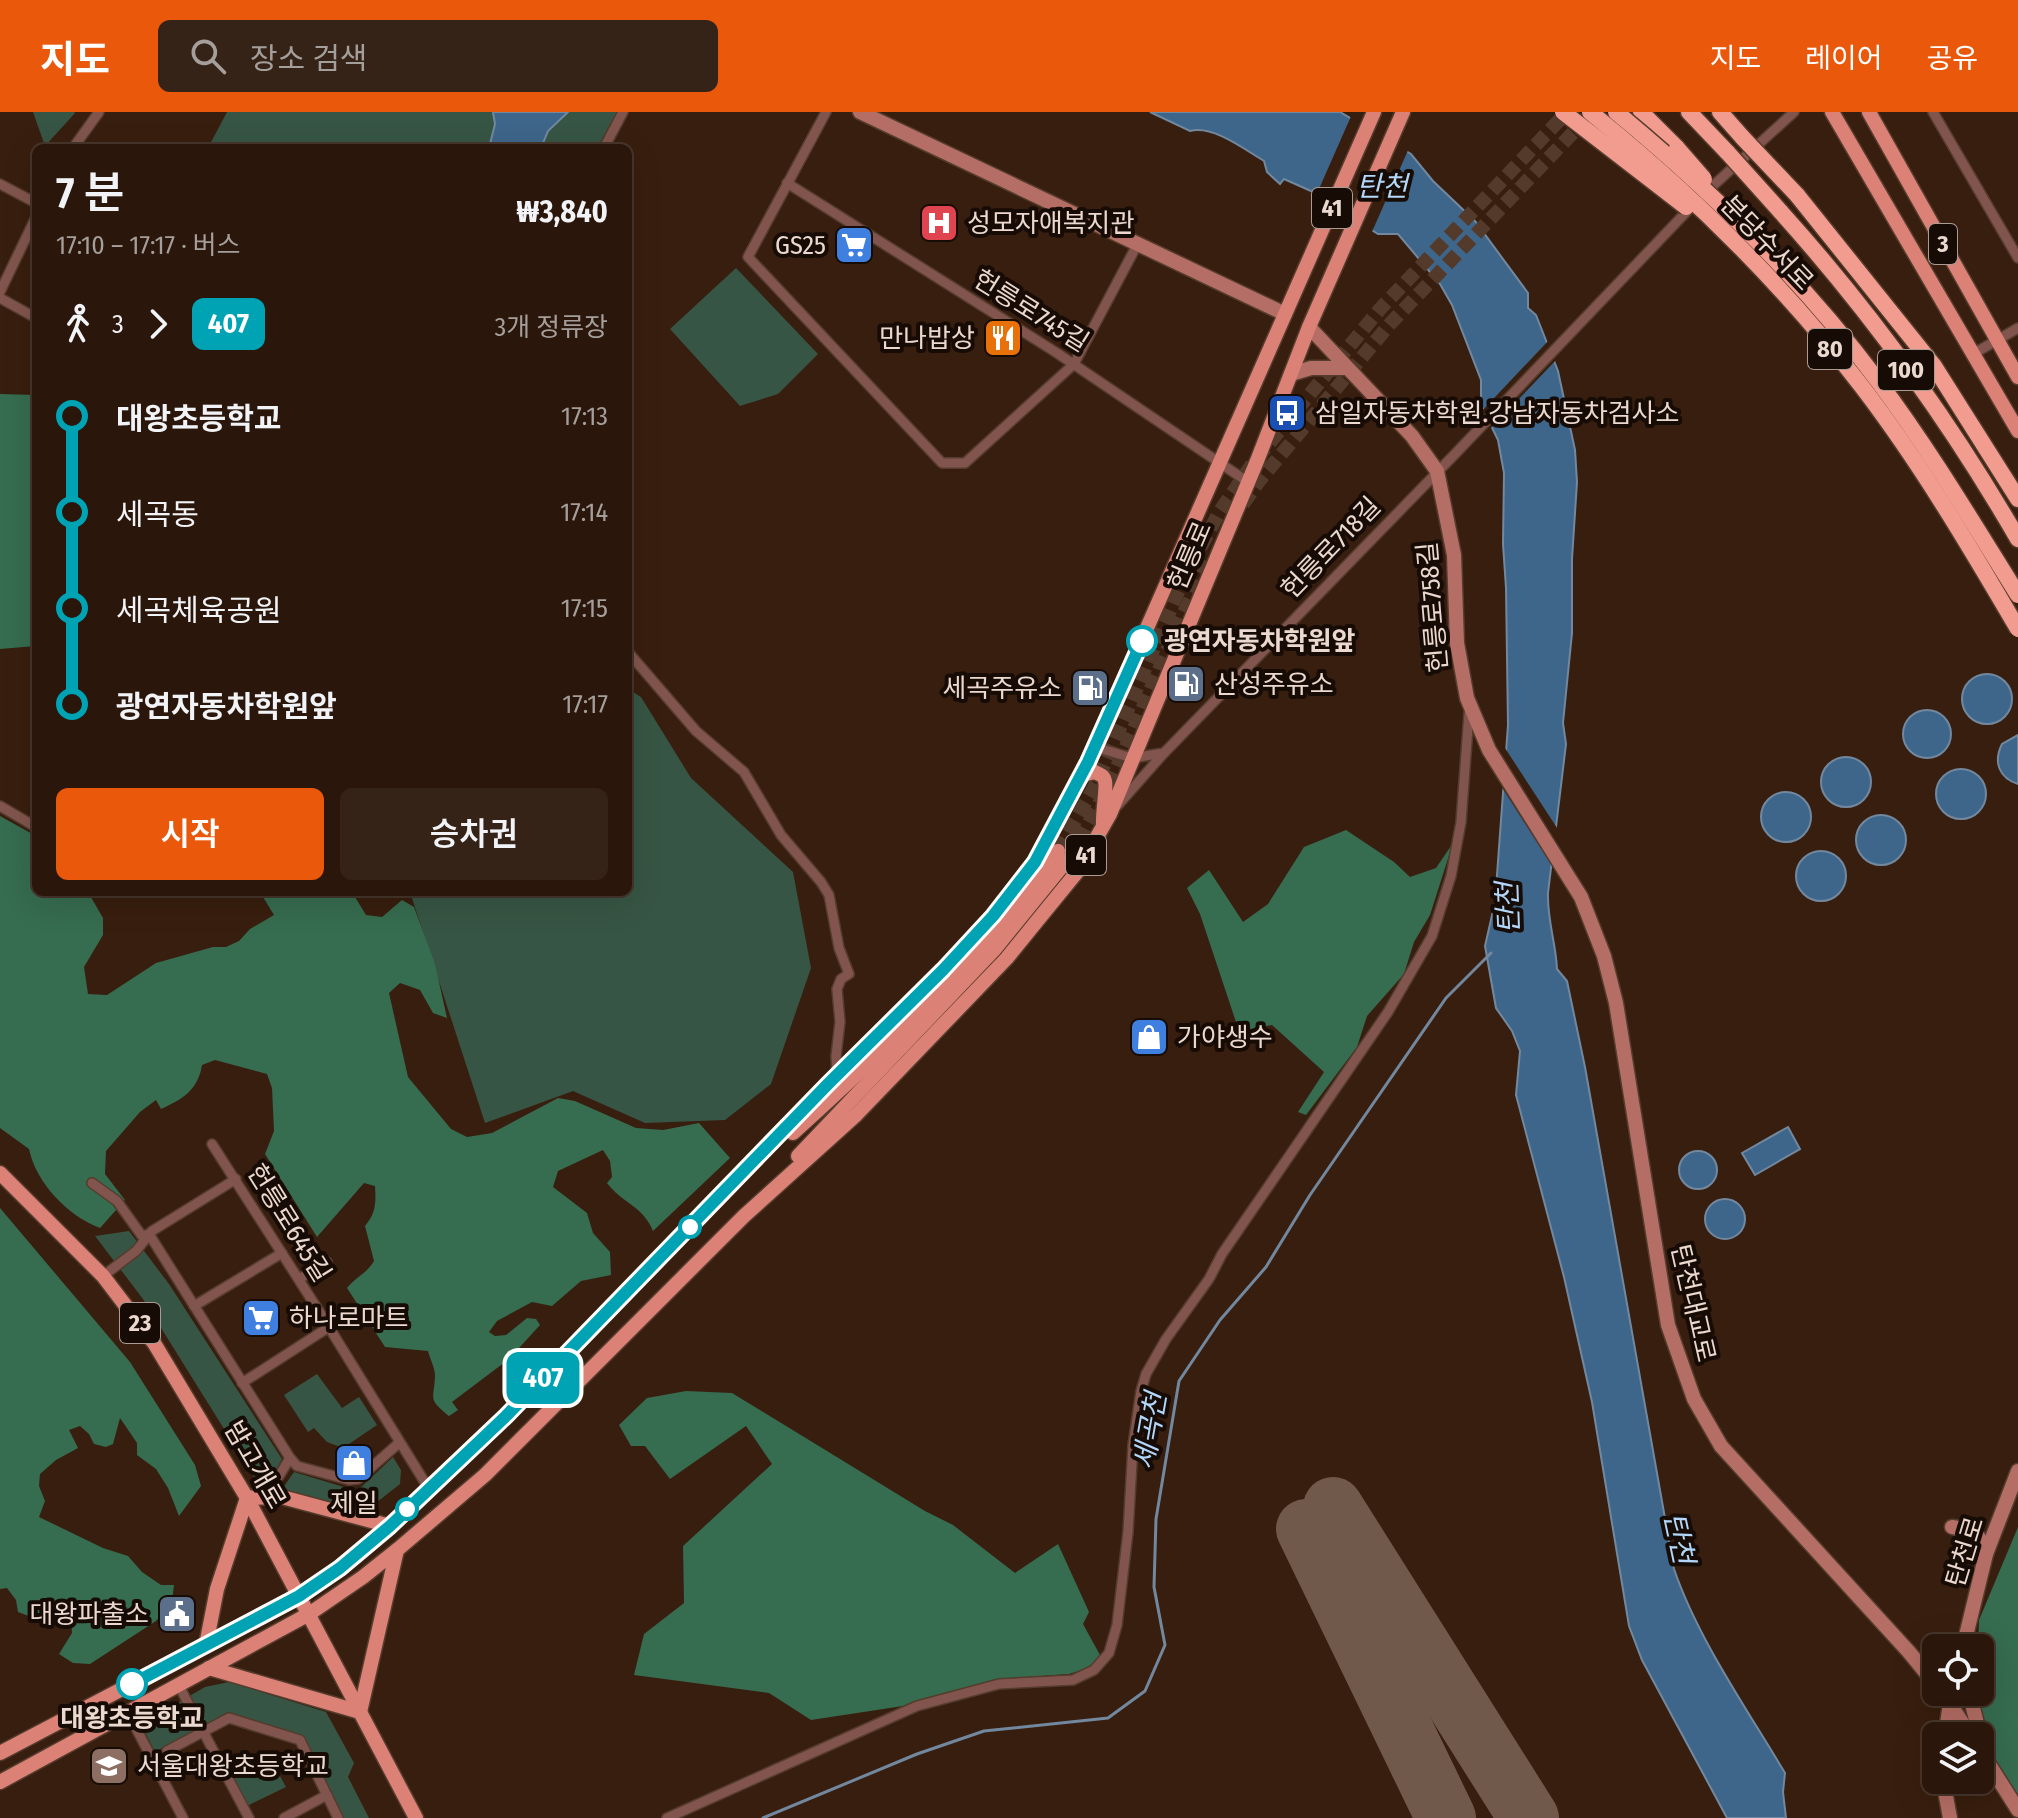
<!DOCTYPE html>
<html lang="ko">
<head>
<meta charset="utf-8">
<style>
  body { margin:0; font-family:"Fira Sans Condensed","Noto Sans KR",sans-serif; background:#362318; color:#f1f3f6; height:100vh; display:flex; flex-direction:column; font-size:30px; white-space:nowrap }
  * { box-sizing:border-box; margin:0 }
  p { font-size:26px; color:#a59f9c }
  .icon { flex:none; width:44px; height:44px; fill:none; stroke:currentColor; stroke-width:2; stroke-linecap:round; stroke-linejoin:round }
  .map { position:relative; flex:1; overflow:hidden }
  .panel { position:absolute; left:32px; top:32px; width:600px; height:752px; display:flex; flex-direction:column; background:#2a160a; border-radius:12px; box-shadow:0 8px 32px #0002,0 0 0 2px #46352b }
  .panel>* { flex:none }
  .badge { padding:0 16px; border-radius:12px; font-size:28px; line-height:52px }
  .buttons { position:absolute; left:1922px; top:1522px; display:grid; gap:16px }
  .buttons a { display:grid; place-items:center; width:72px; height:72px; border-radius:12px; background:#2a160a; box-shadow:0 8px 32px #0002,0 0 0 2px #46352b; font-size:40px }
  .map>.badge { position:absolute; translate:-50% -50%; box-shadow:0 0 0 4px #fff }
  .legs { display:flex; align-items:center; gap:12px; height:88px; padding:0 24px; font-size:26px }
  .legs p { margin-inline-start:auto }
  .overview { display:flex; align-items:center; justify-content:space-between; height:136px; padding:0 24px }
  h1 { font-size:44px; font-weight:600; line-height:60px }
  .cta { display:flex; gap:16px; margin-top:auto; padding:16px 24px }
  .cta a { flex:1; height:92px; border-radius:12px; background:#ea580c; color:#fff; font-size:32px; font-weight:600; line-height:92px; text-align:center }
  .cta a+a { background:#362318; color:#f1f3f6 }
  ul { padding:0 24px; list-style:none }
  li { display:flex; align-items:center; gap:28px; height:96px; font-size:30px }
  li i { display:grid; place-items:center; width:12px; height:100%; margin:0 10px; background:currentColor }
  li i::after { content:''; width:20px; height:20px; margin:-10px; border:6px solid; border-radius:50%; background:#2a160a }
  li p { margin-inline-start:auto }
  li:first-child i { background:linear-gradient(#0000 50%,currentColor 0) }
  li:last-child i { background:linear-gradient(currentColor 50%,#0000 0) }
  header { display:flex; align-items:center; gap:48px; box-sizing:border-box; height:112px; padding:0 40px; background:#ea580c; color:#fff }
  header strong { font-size:38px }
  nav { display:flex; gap:44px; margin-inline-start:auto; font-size:28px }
  .search { width:560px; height:72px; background:#362318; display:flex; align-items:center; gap:20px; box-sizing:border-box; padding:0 28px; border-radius:12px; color:#a59f9c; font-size:30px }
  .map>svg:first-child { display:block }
  .green { fill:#375544 }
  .forest { fill:#366c4f }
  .water { fill:#3e668a; stroke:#72889f; stroke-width:2 }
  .pier { fill:#381e0e }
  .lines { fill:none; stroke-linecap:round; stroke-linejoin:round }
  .stream { stroke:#72889f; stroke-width:3 }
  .runway { stroke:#70584a; stroke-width:60 }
  .primary-tunnel { stroke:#533a2b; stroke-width:14; stroke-dasharray:14 7; stroke-linecap:butt }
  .street-casing { stroke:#553c2d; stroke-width:12 }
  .secondary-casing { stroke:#553c2d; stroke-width:17 }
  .primary-casing { stroke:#553c2d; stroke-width:17 }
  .highway-casing { stroke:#553c2d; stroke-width:19 }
  .street { stroke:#81554e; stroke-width:9 }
  .secondary { stroke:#b46e65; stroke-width:14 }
  .primary { stroke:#dc8176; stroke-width:14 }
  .highway { stroke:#f29b8f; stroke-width:16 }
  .highway-bridge-casing { stroke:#553c2d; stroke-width:19; stroke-linecap:butt }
  .highway-bridge { stroke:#f29b8f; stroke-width:16 }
  .line-1-casing { stroke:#fff; stroke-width:18 }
  .line-1 { stroke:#00a3b4; stroke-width:12 }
  .stop-1-dot { fill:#fff; stroke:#00a3b4; stroke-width:4 }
  .labels { text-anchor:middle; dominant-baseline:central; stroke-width:8; stroke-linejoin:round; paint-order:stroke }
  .shield { fill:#170b05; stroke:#ab9b92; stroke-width:2 }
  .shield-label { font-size:24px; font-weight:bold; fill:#ebd9cf }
  .poi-label { font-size:26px; fill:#ebd9cf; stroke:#170b05; text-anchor:start }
  .street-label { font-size:26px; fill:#ebd9cf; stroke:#170b05 }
  .stop-label { font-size:26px; font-weight:bold; fill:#ebd9cf; stroke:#170b05; text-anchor:start }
  .water-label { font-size:28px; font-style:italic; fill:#b2d7fa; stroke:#170b05 }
</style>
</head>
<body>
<header>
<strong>지도</strong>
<div class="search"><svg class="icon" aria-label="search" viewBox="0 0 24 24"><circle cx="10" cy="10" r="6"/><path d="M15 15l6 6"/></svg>장소 검색</div>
<nav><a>지도</a><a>레이어</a><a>공유</a></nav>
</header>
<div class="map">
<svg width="2018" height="1706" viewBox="0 0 2018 1706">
  <rect width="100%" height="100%" fill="#381e0e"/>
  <g class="green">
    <path d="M33 0H74L75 1 45 34Z"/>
    <path d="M227 0H617L597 36H208Z"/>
    <path d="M736 156 818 242 778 282 740 294 670 217Z"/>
    <path d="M628 577 641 585 691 666 793 760 811 856 771 972 725 1008 645 1011 573 979 485 1011 410 780H628Z"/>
    <path d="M129 1119 169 1172 282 1347 273 1363 254 1365 143 1187 95 1124Z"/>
    <path d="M317 1262 342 1296 359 1285 377 1313 343 1336 327 1330 314 1316 308 1320 284 1283Z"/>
    <path d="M393 1345 401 1358 400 1372 363 1401 280 1380 294 1360 357 1379Z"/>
    <path d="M229 1570 326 1600 354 1651 348 1665 369 1706H343L304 1624 228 1600 155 1640 141 1612 205 1575Z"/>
    <path d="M257 1652 275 1655 286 1675 247 1694 233 1664Z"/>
  </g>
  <g class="forest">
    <path d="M0 282 36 283V534L0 537Z"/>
    <path d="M0 704 36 724V780H88L103 806V823L84 855 88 882 107 883 156 851 213 835H226L239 829 250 817 274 803 260 780H352L366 803 382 805 402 788 414 795 435 852 447 906 433 901 420 878 400 871 389 881 408 965 451 1017 467 1025 492 1021 558 986 575 989 636 1016 663 1018 699 1011 730 1046 653 1119C643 1094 622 1091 607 1071L612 1065 610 1049 603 1038 558 1059 553 1075 587 1101 593 1121 610 1140 611 1163 581 1169 552 1194 532 1190 497 1209 489 1220 495 1224 506 1223 527 1206 536 1207 540 1213 509 1247 452 1290 458 1298 449 1304C427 1286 434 1288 435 1264 435 1256 430 1247 428 1239L385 1235 347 1176C356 1165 367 1161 374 1149L365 1114C376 1101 376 1091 375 1074L364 1071 317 1125 265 1042 274 1019 272 976 267 962 215 948 202 953C198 978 183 987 161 997L156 988 140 1000 106 1039 105 1062 125 1088 100 1116C68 1104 36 1071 29 1037L0 1016Z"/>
    <path d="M1346 718 1394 750 1410 765 1436 756 1453 731 1430 803 1414 830 1404 862 1367 904 1357 935 1306 1003 1298 1000 1324 960 1272 913 1239 919 1200 802 1187 776 1209 758 1243 810 1268 792 1304 735Z"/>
    <path d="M0 1096 130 1250 195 1353 201 1374 179 1404 168 1376 156 1357 137 1343V1331L120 1306 113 1332 106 1335 94 1332 89 1322 80 1314 69 1318 78 1336 56 1348 40 1362 39 1374 45 1389 39 1405 103 1436 128 1444 142 1460 161 1473H174L172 1490 156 1509 90 1552 73 1551 59 1542 72 1521 71 1506 63 1501 34 1506 18 1500 16 1488 7 1476 0 1477Z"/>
    <path d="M686 1279 732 1281 925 1399 953 1413 1015 1461 1058 1432 1089 1500 1083 1512 1100 1543 1091 1555 1069 1562 996 1567 903 1594 811 1608 769 1581 634 1563 644 1522 684 1491 683 1434 772 1352 746 1314 670 1367 645 1334H631L619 1313 647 1286Z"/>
    <path d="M2018 1415V1693L2004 1673 1978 1601V1536L1979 1508Z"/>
  </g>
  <g class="water">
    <path d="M493 0H568L548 19 541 36H489L495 12Z"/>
    <path d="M1150 0H1340L1411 42 1433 69 1475 109 1528 181V196L1536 203 1558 259 1575 338 1577 370 1572 447V521L1563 611 1566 632 1548 781C1547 808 1556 831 1557 857L1567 869 1585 955 1674 1457C1698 1527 1747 1597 1785 1661L1783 1680 1786 1706H1727L1642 1548 1629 1514 1592 1290 1564 1165 1516 983 1520 939 1512 919 1496 896 1485 834 1495 790 1508 613 1506 476 1503 432 1504 361 1498 328 1481 293V268L1452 193 1440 172 1398 122H1378L1311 79 1284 67 1280 72 1267 60 1264 49C1244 37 1213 13 1190 19Z"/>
    <circle cx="1987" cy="587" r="25"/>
    <circle cx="1927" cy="622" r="24"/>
    <path d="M2018 623V672C1999 666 1993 650 2002 632Z"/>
    <circle cx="1846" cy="670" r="25"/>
    <circle cx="1961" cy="682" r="25"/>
    <circle cx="1786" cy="705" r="25"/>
    <circle cx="1881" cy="728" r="25"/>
    <circle cx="1821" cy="764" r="25"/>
    <path d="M1788 1015 1800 1037 1755 1063 1742 1041Z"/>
    <circle cx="1698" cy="1058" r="19"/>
    <circle cx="1725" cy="1107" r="20"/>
  </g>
  <g class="pier">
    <path d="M1352 2 1409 36 1371 122 1315 86Z"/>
    <path d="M1550 227 1558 246 1489 318 1480 301Z"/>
    <path d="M1503 633 1559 719 1555 758 1499 671Z"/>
  </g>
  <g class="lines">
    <path class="stream" d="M763 1706 917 1642 984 1619 1108 1606 1145 1579 1165 1533 1154 1475 1156 1407 1179 1269 1220 1208 1266 1155 1310 1083 1446 886 1491 841"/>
    <g class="runway">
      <path d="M1333 1395 1529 1706"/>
      <path d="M1306 1417 1446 1706"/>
    </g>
    <g class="primary-tunnel">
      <path d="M1243 392 1259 369 1389 213 1588 5"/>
      <path d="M1058 739 1096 672 1183 468 1220 399 1253 351 1380 197 1567 0"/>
      <path d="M1068 747C1127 653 1158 545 1210 448"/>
    </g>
    <defs>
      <g id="street">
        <path d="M826 0 748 145 942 351H965L1074 252 1137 133"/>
        <path d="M1933 0 2018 146"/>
        <path d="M73 36 99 0"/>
        <path d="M604 36 623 0"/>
        <path d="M787 71 1057 241 1248 370"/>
        <path d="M0 72 36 91"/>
        <path d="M1705 81 1794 0"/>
        <path d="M0 180 36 105"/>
        <path d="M0 186 36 206"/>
        <path d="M1973 242 2018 216"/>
        <path d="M628 540 696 619 744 660 781 723 821 770 829 783 839 836 849 862 841 867 837 877 840 910 836 944 837 963"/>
        <path d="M1095 635 1132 646 1164 641"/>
        <path d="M1118 693 1164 641 1455 342 1692 94"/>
        <path d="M0 694 36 715"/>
        <path d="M212 1032 322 1204 429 1377"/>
        <path d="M92 1071 117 1089 142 1124 149 1122"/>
        <path d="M149 1122 290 1346"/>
        <path d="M103 1164 136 1139 152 1119 236 1067"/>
        <path d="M299 1167 327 1150"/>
        <path d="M194 1194 282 1141"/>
        <path d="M242 1271 329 1215"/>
        <path d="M250 1384 279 1364 290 1346 297 1354 349 1368 358 1367 399 1331"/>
        <path d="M178 1572 249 1706"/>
        <path d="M127 1599 183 1706"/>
        <path d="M167 1639 229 1606 300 1628 338 1706"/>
        <path d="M284 1706 327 1683"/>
        <path d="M667 1706 917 1594 999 1572 1073 1568 1094 1558 1109 1541 1117 1513 1128 1420 1133 1333 1141 1279 1146 1262 1166 1227 1209 1167 1222 1142 1388 900 1432 824 1451 764 1461 710 1469 601"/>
      </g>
      <g id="secondary">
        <path d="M860 0 1285 202"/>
        <path d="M1309 215 1412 324 1437 359 1454 443 1457 531 1467 586 1489 638 1581 785 1604 844 1616 891 1668 1213 1694 1287 1721 1334 1909 1540 1936 1573"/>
        <path d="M1291 262 1311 256H1344"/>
        <path d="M1952 1415C1977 1418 1977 1419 1986 1442"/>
        <path d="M1963 1536 1986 1442 2018 1359"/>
        <path d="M1953 1580 1950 1592 1971 1624"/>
        <path d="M1969 1580 1986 1647"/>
        <path d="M1945 1624 1950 1592 1948 1589"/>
        <path d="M1980 1638 2018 1698"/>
        <path d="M1943 1668 1950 1706"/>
      </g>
      <g id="primary">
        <path d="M1832 0 2018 319"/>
        <path d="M1869 0 2018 265"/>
        <path d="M1082 663 1095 660C1100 663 1104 663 1105 669 1107 675 1102 703 1103 713"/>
        <path d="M793 1021C889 935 982 843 1058 739"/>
        <path d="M798 1044 994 838 1068 747"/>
        <path d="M0 1061 103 1164 154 1231 247 1386 416 1706"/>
        <path d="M247 1386 282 1385 390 1414"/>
        <path d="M206 1533 217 1477 247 1386"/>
        <path d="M209 1556 360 1600"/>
        <path d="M360 1600 397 1438"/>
        <path d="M0 1641 299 1484 340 1456 390 1414 506 1304 828 972 943 858 993 804 1035 750 1088 650 1374 0"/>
        <path d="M0 1670 309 1502 363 1465 397 1438 485 1363 744 1104 856 1003 1007 846 1037 809 1077 760 1110 702 1257 349 1309 215 1403 0"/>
      </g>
      <g id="highway">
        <path d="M1641 0 1677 36"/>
        <path d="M1689 0 1728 41"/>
        <path d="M1720 0 1743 26"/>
        <path d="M1797 83 1934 254 2018 387"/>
        <path d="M1780 99C1870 199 1951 311 2018 427"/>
      </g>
    </defs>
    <use href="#street" class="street-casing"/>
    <use href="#secondary" class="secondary-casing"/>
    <use href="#primary" class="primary-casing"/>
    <use href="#highway" class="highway-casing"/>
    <use href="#street" class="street"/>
    <use href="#secondary" class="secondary"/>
    <use href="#primary" class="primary"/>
    <use href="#highway" class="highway"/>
    <defs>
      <g id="highway-bridge">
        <path d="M1563 0 1686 95"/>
        <path d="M1590 0C1691 81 1784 173 1863 276 1921 352 1970 435 2018 517"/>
        <path d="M1616 0C1713 80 1803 169 1878 269 1929 337 1973 411 2018 483"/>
        <path d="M1743 26 1797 83"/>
        <path d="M1677 36 1704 67"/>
        <path d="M1728 41 1780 99"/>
      </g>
    </defs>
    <use href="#highway-bridge" class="highway-bridge-casing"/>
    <use href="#highway-bridge" class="highway-bridge"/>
  </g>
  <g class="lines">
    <defs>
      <path id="line-1" d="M132 1572 299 1484 340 1456 390 1414 506 1304 828 972 943 858 993 804 1035 750 1088 650 1142 529"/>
    </defs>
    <use href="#line-1" class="line-1-casing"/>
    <use href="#line-1" class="line-1"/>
  </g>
  <defs>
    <symbol id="hospital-square" viewBox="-11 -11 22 22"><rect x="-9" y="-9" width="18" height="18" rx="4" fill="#e0444e" stroke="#170b05"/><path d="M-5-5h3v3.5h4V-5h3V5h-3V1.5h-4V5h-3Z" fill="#fff"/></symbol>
    <symbol id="supermarket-square" viewBox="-11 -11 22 22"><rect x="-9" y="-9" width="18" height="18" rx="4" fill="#3f7fe0" stroke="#170b05"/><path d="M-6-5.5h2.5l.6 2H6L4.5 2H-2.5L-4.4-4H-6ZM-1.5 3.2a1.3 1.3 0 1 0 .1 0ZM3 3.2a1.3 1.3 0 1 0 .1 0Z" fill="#fff"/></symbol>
    <symbol id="restaurant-square" viewBox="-11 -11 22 22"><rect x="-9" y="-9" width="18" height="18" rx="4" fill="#e8710a" stroke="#170b05"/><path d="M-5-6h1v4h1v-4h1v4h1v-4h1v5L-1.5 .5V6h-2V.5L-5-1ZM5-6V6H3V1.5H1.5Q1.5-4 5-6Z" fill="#fff"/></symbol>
    <symbol id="bus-square" viewBox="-11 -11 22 22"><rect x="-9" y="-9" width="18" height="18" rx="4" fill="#1a4fb4" stroke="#170b05"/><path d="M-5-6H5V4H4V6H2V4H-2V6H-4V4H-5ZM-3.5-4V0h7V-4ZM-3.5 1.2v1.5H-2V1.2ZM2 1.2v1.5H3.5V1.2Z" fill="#fff"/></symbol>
    <symbol id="fuel-square" viewBox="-11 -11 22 22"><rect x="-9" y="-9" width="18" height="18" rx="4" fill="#5c6f8a" stroke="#170b05"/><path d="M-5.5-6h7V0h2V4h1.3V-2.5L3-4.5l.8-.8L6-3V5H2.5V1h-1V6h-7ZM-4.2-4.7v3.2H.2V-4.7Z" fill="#fff"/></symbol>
    <symbol id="shop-square" viewBox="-11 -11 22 22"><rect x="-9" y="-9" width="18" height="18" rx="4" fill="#3f7fe0" stroke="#170b05"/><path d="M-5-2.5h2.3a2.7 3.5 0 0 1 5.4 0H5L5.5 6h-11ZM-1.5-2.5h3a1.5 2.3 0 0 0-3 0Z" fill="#fff"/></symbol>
    <symbol id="civic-square" viewBox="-11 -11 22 22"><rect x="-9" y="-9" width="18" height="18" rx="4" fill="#5c6f8a" stroke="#170b05"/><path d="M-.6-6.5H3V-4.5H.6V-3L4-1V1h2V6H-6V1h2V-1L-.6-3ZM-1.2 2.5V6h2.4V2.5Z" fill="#fff"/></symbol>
    <symbol id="school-square" viewBox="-11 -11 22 22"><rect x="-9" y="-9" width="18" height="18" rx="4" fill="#8d6e63" stroke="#170b05"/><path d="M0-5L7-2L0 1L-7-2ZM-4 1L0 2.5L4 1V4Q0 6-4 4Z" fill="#fff"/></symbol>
  </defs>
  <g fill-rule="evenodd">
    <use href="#hospital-square" x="917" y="89" width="44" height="44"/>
    <use href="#supermarket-square" x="832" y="111" width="44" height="44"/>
    <use href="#restaurant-square" x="981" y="204" width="44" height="44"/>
    <use href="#bus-square" x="1265" y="279" width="44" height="44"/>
    <use href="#fuel-square" x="1164" y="550" width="44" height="44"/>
    <use href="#fuel-square" x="1068" y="554" width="44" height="44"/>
    <use href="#shop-square" x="1127" y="903" width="44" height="44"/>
    <use href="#supermarket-square" x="239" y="1184" width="44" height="44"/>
    <use href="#shop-square" x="332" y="1329" width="44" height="44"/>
    <use href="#civic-square" x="155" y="1480" width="44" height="44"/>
    <use href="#school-square" x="87" y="1632" width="44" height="44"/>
  </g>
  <g class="stop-1-dot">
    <circle cx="1142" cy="529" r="14"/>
    <circle cx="690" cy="1115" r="10"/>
    <circle cx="407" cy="1397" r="10"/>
    <circle cx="132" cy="1572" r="14"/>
  </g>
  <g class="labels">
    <g class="shield">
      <rect x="1312" y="76" width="40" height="40" rx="6"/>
      <rect x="1929" y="112" width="28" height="40" rx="6"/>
      <rect x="1808" y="217" width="44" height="40" rx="6"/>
      <rect x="1878" y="238" width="56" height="40" rx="6"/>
      <rect x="1066" y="723" width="40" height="40" rx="6"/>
      <rect x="120" y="1191" width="40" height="40" rx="6"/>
    </g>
    <g class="shield-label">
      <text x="1332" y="96">41</text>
      <text x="1943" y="132">3</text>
      <text x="1830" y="237">80</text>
      <text x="1906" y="258">100</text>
      <text x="1086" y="743">41</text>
      <text x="140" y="1211">23</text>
    </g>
    <g class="poi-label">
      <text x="967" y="111">성모자애복지관</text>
      <text x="826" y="133" text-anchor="end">GS25</text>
      <text x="975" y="226" text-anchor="end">만나밥상</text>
      <text x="1315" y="301">삼일자동차학원.강남자동차검사소</text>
      <text x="1214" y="572">산성주유소</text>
      <text x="1062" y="576" text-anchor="end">세곡주유소</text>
      <text x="1177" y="925">가야생수</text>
      <text x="289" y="1206">하나로마트</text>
      <text x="354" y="1391" text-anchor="middle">제일</text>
      <text x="149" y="1502" text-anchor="end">대왕파출소</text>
      <text x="137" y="1654">서울대왕초등학교</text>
    </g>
    <g class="street-label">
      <text transform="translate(1767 131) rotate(46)">분당수서로</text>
      <text transform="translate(1031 199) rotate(32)">헌릉로745길</text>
      <text transform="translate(1331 436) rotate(-46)">헌릉로718길</text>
      <text transform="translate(1190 444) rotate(-67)">헌릉로</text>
      <text transform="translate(1433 495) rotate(-95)">헌릉로758길</text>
      <text transform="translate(289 1111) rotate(58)">헌릉로645길</text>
      <text transform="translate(1693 1191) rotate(77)">탄천대교로</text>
      <text transform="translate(255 1353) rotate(60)">밤고개로</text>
      <text transform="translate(1965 1440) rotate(-73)">탄천로</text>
    </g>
    <g class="stop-label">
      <text x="1164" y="529">광연자동차학원앞</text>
      <text x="132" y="1606" text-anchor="middle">대왕초등학교</text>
    </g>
    <g class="water-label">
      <text x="1382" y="74">탄천</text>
      <text transform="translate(1508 796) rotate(-92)">탄천</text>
      <text transform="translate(1150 1319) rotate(-80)">세곡천</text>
      <text transform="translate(1679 1426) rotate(78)">탄천</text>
    </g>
  </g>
</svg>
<div class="buttons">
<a><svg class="icon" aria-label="locate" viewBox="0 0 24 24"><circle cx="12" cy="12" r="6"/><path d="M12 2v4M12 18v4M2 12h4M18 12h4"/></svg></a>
<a><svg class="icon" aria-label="layers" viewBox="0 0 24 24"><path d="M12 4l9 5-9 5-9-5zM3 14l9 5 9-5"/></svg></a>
</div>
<b class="badge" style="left:543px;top:1266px;background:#00a3b4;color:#fff">407</b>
<section class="panel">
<div class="overview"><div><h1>7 분</h1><p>17:10 – 17:17 · 버스</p></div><b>₩3,840</b></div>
<div class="legs"><svg class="icon" aria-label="walk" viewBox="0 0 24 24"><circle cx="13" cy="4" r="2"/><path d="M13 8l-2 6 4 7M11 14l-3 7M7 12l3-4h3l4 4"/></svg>3<svg class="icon" aria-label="forward" viewBox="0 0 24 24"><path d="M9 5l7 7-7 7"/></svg><b class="badge" style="background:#00a3b4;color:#fff">407</b><p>3개 정류장</p></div>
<ul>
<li><i style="color:#00a3b4"></i><b>대왕초등학교</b><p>17:13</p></li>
<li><i style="color:#00a3b4"></i><span>세곡동</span><p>17:14</p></li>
<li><i style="color:#00a3b4"></i><span>세곡체육공원</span><p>17:15</p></li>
<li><i style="color:#00a3b4"></i><b>광연자동차학원앞</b><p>17:17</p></li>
</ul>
<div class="cta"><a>시작</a><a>승차권</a></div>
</section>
</div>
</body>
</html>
